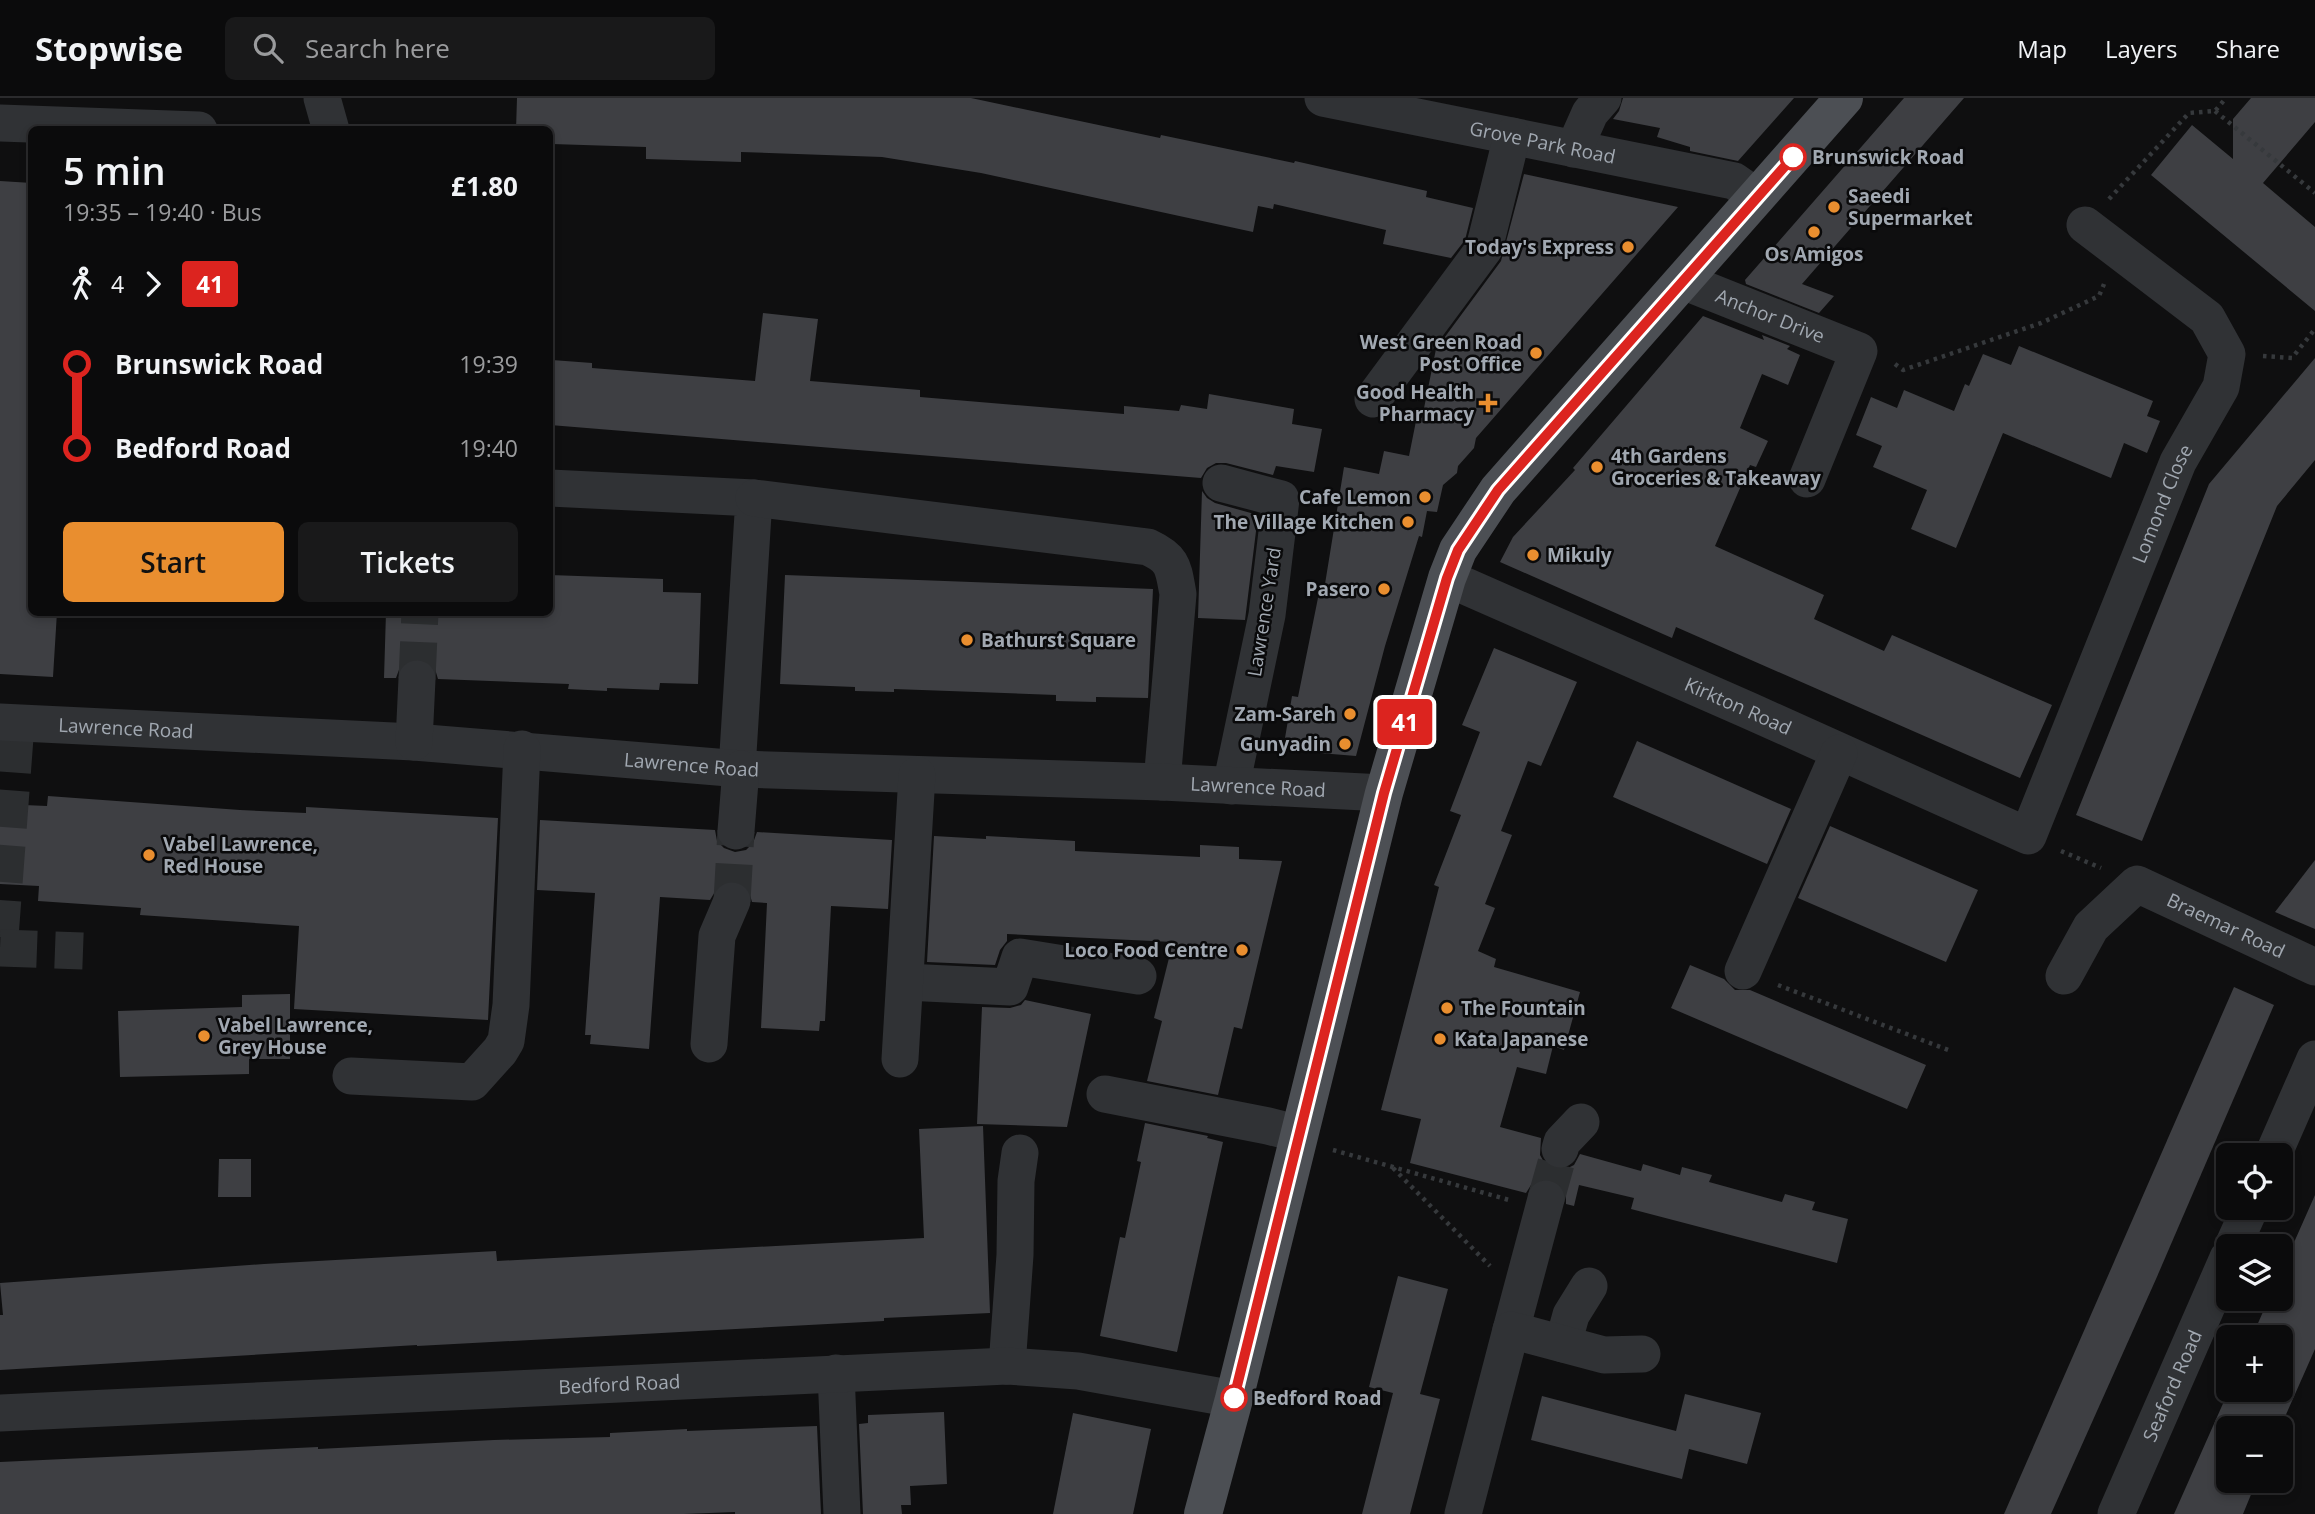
<!DOCTYPE html>
<html lang="en">
<head>
<meta charset="utf-8">
<style>
  body { margin:0; font-family:"Open Sans",sans-serif; background:#19191a; color:#f1f3f6; height:100vh; display:flex; flex-direction:column; font-size:26px; white-space:nowrap }
  * { box-sizing:border-box; margin:0 }
  p { font-size:23px; color:#9a9b9d }
  .icon { flex:none; width:38px; height:38px; fill:none; stroke:currentColor; stroke-width:2; stroke-linecap:round; stroke-linejoin:round }
  .map { position:relative; flex:1; overflow:hidden }
  .side { position:absolute; left:28px; top:28px; width:525px; height:490px; display:flex; flex-direction:column; background:#0b0b0c; border-radius:10px; box-shadow:0 4px 10px #0003,0 0 0 2px #2b2b2d }
  .side>* { flex:none }
  .badge { padding:0 14px; border-radius:5px; font-size:24px; line-height:46px }
  .fabs { position:absolute; left:2216px; top:1045px; display:grid; gap:14px }
  .fabs a { display:grid; place-items:center; width:77px; height:77px; border-radius:10px; background:#0b0b0c; box-shadow:0 4px 10px #0003,0 0 0 2px #2b2b2d; font-size:35px }
  .map>.badge { position:absolute; translate:-50% -50%; box-shadow:0 0 0 4px #fff }
  .legs { display:flex; align-items:center; gap:10px; height:77px; padding:0 35px; font-size:23px }
  .legs p { margin-inline-start:auto }
  .overview { display:flex; align-items:center; justify-content:space-between; height:119px; padding:0 35px }
  h1 { font-size:38px; font-weight:600; line-height:52px }
  .button { display:flex; gap:14px; margin-top:auto; padding:14px 35px }
  .button a { flex:1; height:80px; border-radius:10px; background:#e98e2f; color:#111; font-size:28px; font-weight:600; line-height:80px; text-align:center }
  .button a+a { background:#19191a; color:#f1f3f6 }
  ul { padding:0 35px; list-style:none }
  li { display:flex; align-items:center; gap:24px; height:84px; font-size:26px }
  li i { display:grid; place-items:center; width:10px; height:100%; margin:0 9px; background:currentColor }
  li i::after { content:''; width:18px; height:18px; margin:-9px; border:5px solid; border-radius:50%; background:#0b0b0c }
  li p { margin-inline-start:auto }
  li:first-child i { background:linear-gradient(#0000 50%,currentColor 0) }
  li:last-child i { background:linear-gradient(currentColor 50%,#0000 0) }
  header { display:flex; align-items:center; gap:42px; box-sizing:border-box; height:98px; padding:0 35px; background:#0b0b0c; border-bottom:2px solid #2b2b2d }
  header strong { font-size:33px }
  nav { display:flex; gap:38px; margin-inline-start:auto; font-size:24px }
  .search { width:490px; height:63px; background:#19191a; display:flex; align-items:center; gap:18px; box-sizing:border-box; padding:0 24px; border-radius:10px; color:#9a9b9d; font-size:26px }
  .map>svg:first-child { display:block }
  .building { fill:#3e3f43 }
  .lines { fill:none; stroke-linecap:round; stroke-linejoin:round }
  .minor-tunnel { stroke:#2c2e30; stroke-width:37; stroke-dasharray:37 18; stroke-linecap:butt }
  .path { stroke:#36393c; stroke-width:4.5; stroke-dasharray:3.5 5; stroke-linecap:butt }
  .minor { stroke:#303235; stroke-width:37 }
  .major { stroke:#4c4f54; stroke-width:38 }
  .line-1-casing { stroke:#fff; stroke-width:16 }
  .line-1 { stroke:#dc241f; stroke-width:10 }
  .stop-1-dot { fill:#fff; stroke:#dc241f; stroke-width:3.5 }
  .poi-dot { fill:#e98e2f; stroke:#0a0a0b; stroke-width:2.5 }
  .labels { text-anchor:middle; dominant-baseline:central; stroke-width:5; stroke-linejoin:round; paint-order:stroke }
  .street-label { font-size:19px; fill:#a1a8b1; stroke:#0a0a0b }
  .stop-label { font-size:19px; font-weight:bold; fill:#a1a8b1; stroke:#0a0a0b; text-anchor:start }
  .poi-label { font-size:19px; font-weight:bold; fill:#a1a8b1; stroke:#0a0a0b; text-anchor:end }
</style>
</head>
<body>
<header>
<strong>Stopwise</strong>
<div class="search"><svg class="icon" aria-label="search" viewBox="0 0 24 24"><circle cx="10" cy="10" r="6"/><path d="M15 15l6 6"/></svg>Search here</div>
<nav><a>Map</a><a>Layers</a><a>Share</a></nav>
</header>
<div class="map">
<svg width="2315" height="1416" viewBox="0 0 2315 1416">
  <rect width="100%" height="100%" fill="#0f0f10"/>
  <g class="building">
    <path d="M517 0H971L1160 40 1161 37 1294 65 1295 63 1427 93 1426 99 1473 110 1465 142 1451 160 1383 146 1386 132 1274 106 1273 111 1258 108 1253 134 981 75 882 59 741 54V64L646 61V49L552 46V32H516Z"/>
    <path d="M1623 0H1794L1738 63 1690 53V49L1657 39 1660 30 1613 21 1619 13Z"/>
    <path d="M1904 0H1964L1802 186 1834 198 1819 215 1746 186 1745 182Z"/>
    <path d="M2251 0H2315V24L2263 85 2315 129V213L2151 77 2192 27 2233 61V21Z"/>
    <path d="M1524 76 1678 109 1476 340 1474 350 1458 368 1457 375 1443 387 1437 414 1427 413 1422 439 1419 438 1385 548 1356 658 1283 652 1292 598 1298 599 1321 485 1325 486 1344 369 1379 376 1384 353 1409 358 1417 318 1422 320 1436 251 1501 163Z"/>
    <path d="M0 83 32 85V514H57L53 579 0 576Z"/>
    <path d="M763 215 818 221 810 283 920 292V299L1124 316V308L1179 313 1181 307 1207 311 1209 296 1294 311 1292 326 1322 331 1314 374 1276 368 1273 377 1226 365H1216L1207 370 1201 380 550 327 552 262 592 265V270L755 283Z"/>
    <path d="M1703 218 1764 242 1762 237 1790 248 1787 251 1800 257 1788 287 1762 276 1740 330 1768 343 1756 369 1750 367 1715 448 1824 497 1814 521 1884 553 1892 537 2052 607 2020 680 1676 529 1672 540 1500 464 1513 439 1575 372 1573 370Z"/>
    <path d="M2019 248 2153 303 2147 318 2160 323 2147 355 2124 345 2111 380 2003 335 1956 450 1911 431 1927 392 1873 369 1882 348 1856 337 1871 299 1897 310 1904 292 1954 313 1965 286 1969 288 1983 256 2011 267Z"/>
    <path d="M2315 260V362L2277 408 2142 743 2076 717 2209 386Z"/>
    <path d="M1202 393 1207 400 1215 405 1258 417 1245 522 1198 520Z"/>
    <path d="M550 477 663 481V494L701 495 698 586 660 585 659 592 607 590V593L568 591 569 586 438 581 435 571 429 564 417 560 408 562 400 569 396 580H384L386 514H550Z"/>
    <path d="M785 477 1153 491 1148 600 1096 599V604L1056 603V597L894 591V594L855 593V589L780 586Z"/>
    <path d="M1494 550 1577 584 1541 668 1528 663 1501 733 1512 737 1485 806 1495 810 1478 853 1496 861 1494 869 1580 894 1564 952 1553 948 1546 976 1517 969 1500 1029 1541 1040 1540 1057 1545 1066 1555 1071H1566L1574 1067 1580 1056 1641 1073 1643 1066 1680 1077 1682 1069 1712 1077 1709 1084 1782 1104 1785 1096 1815 1104 1812 1112 1848 1121 1837 1165 1631 1111 1634 1100 1579 1087 1574 1108 1566 1106V1095L1561 1087 1551 1081H1540L1531 1087 1526 1095 1410 1065 1421 1021 1381 1012 1439 789 1434 787 1461 717 1450 713 1480 634 1462 627Z"/>
    <path d="M1637 643 1791 711 1767 766 1613 699Z"/>
    <path d="M48 698 240 712 306 715V709L498 720 488 922 294 911 299 828 140 817 141 810 38 803 39 788 0 786V715L23 717 24 707 47 708Z"/>
    <path d="M540 722 715 732 717 743 724 750 735 754 746 752 753 745 757 734 892 742 888 811 831 808 825 923H820L819 933 761 930 767 805 752 804 748 790 740 784 730 782 719 787 710 802 660 799 649 951 590 946 591 937H585L595 795 537 792Z"/>
    <path d="M1830 728 1978 792 1946 864 1798 800Z"/>
    <path d="M934 738 986 741V738L1075 743V753L1200 759V747L1239 749V761L1282 763 1242 931 1234 929 1218 997 1147 983 1162 923 1154 920 1173 844 1007 836V843L1000 852 995 867 927 864Z"/>
    <path d="M2315 762V831L2275 814Z"/>
    <path d="M1690 867 1724 881 1735 892H1750L1926 967 1907 1011 1671 910Z"/>
    <path d="M2234 889 2274 907 2156 1181 2051 1416H2004Z"/>
    <path d="M290 896V961H249V976L120 979 118 913 242 909V897Z"/>
    <path d="M1025 902 1091 916 1067 1029 977 1026 982 909 1010 910 1021 907Z"/>
    <path d="M1145 1025 1208 1038 1207 1040 1223 1044 1177 1254 1100 1238 1120 1139 1125 1140 1141 1064 1137 1063Z"/>
    <path d="M983 1028 990 1215 884 1220V1223L417 1248V1247L0 1272V1217H3L0 1185 264 1166 496 1153 497 1163 924 1140 919 1031Z"/>
    <path d="M219 1061H251V1099H218Z"/>
    <path d="M2315 1097V1251L2280 1330H2228V1382H2257L2243 1416H2174L2229 1292H2280V1239H2252L2269 1200H2280V1176Z"/>
    <path d="M1398 1178 1448 1191 1420 1296 1440 1301 1410 1416H1362L1393 1295 1369 1289Z"/>
    <path d="M1685 1296 1761 1315 1747 1366 1689 1351 1682 1381 1531 1342 1542 1298 1676 1333Z"/>
    <path d="M944 1314 947 1386 910 1388 911 1407H901L902 1416H863L859 1326 868 1325V1317Z"/>
    <path d="M1073 1315 1151 1331 1133 1416H1053Z"/>
    <path d="M817 1328 821 1416H735V1414L684 1416H0V1364L318 1349V1351L494 1342 610 1339V1335L687 1331V1333Z"/>
  </g>
  <g class="lines">
    <g class="minor-tunnel">
      <path d="M417 581 420 514"/>
      <path d="M732 803 736 733"/>
      <path d="M0 839 16 626"/>
      <path d="M0 850 83 853"/>
      <path d="M1546 1101 1560 1051"/>
    </g>
    <g class="path">
      <path d="M2215 13 2315 95"/>
      <path d="M2109 101 2189 15 2215 13 2226 0"/>
      <path d="M2263 258 2292 260 2315 231"/>
      <path d="M1895 266 1903 272 2041 225 2099 198 2104 186"/>
      <path d="M2061 753 2101 770"/>
      <path d="M1778 887 1951 953"/>
      <path d="M1333 1052 1509 1102"/>
      <path d="M1393 1070 1490 1168"/>
    </g>
    <g class="minor">
      <path d="M322 0 331 32"/>
      <path id="s1" d="M1323 0 1734 83 1757 99"/>
      <path d="M0 25 199 32"/>
      <path d="M1574 51 1590 15 1603 0"/>
      <path id="s2" d="M1683 183 1859 253 1807 381"/>
      <path d="M1373 301 1484 151 1512 38"/>
      <path d="M1221 385 1281 401 1267 517 1231 688"/>
      <path d="M550 390 754 400 737 671"/>
      <path d="M754 400 1148 449C1174 461 1173 469 1178 496L1162 684"/>
      <path id="s3" d="M1447 480 1750 613 2028 738 2178 364 2221 289 2227 256 2207 220 2085 127"/>
      <path id="s4" d="M0 624 414 644 741 671 1162 684 1384 695"/>
      <path d="M414 644 417 581"/>
      <path d="M736 733 741 671"/>
      <path d="M1743 873 1839 655"/>
      <path id="s5" d="M2064 878 2091 829 2137 786 2315 869"/>
      <path d="M905 884 1010 889 1020 859 1138 878"/>
      <path d="M709 946 717 838 732 803"/>
      <path d="M900 961 917 677"/>
      <path d="M351 978 472 984 500 953 506 943 511 907 522 651"/>
      <path d="M1105 996 1268 1028 1299 1036"/>
      <path d="M1560 1051 1562 1044 1581 1024"/>
      <path d="M2273 1057 2315 961"/>
      <path d="M2233 1148 2250 1110"/>
      <path d="M1511 1232 1546 1101"/>
      <path d="M1563 1246 1571 1217 1589 1188"/>
      <path d="M1007 1268 1015 1157 1016 1083 1020 1055"/>
      <path d="M836 1275 842 1416"/>
      <path id="s6" d="M0 1315 1007 1268 1078 1273 1234 1301"/>
      <path d="M1463 1416 1511 1232 1604 1257 1642 1256"/>
      <path id="s7" d="M2116 1416 2228 1160"/>
    </g>
    <path class="major" d="M1203 1416 1234 1301 1384 695 1447 480 1458 452 1498 392 1844 0"/>
  </g>
  <g class="lines">
    <defs>
      <path id="line-1" d="M1234 1300 1384 695 1447 480 1458 452 1498 392 1793 59"/>
    </defs>
    <use href="#line-1" class="line-1-casing"/>
    <use href="#line-1" class="line-1"/>
  </g>
  <g class="stop-1-dot">
    <circle cx="1793" cy="59" r="12"/>
    <circle cx="1234" cy="1300" r="12"/>
  </g>
  <g class="poi-dot">
    <circle cx="1834" cy="109" r="7"/>
    <circle cx="1814" cy="134" r="7"/>
    <circle cx="1628" cy="149" r="7"/>
    <circle cx="1536" cy="255" r="7"/>
    <path d="M1484.5 294.5h7v7h7v7h-7v7h-7v-7h-7v-7h7z"/>
    <circle cx="1597" cy="369" r="7"/>
    <circle cx="1425" cy="399" r="7"/>
    <circle cx="1408" cy="424" r="7"/>
    <circle cx="1533" cy="457" r="7"/>
    <circle cx="1384" cy="491" r="7"/>
    <circle cx="967" cy="542" r="7"/>
    <circle cx="1350" cy="616" r="7"/>
    <circle cx="1345" cy="646" r="7"/>
    <circle cx="149" cy="757" r="7"/>
    <circle cx="1242" cy="852" r="7"/>
    <circle cx="1447" cy="910" r="7"/>
    <circle cx="204" cy="938" r="7"/>
    <circle cx="1440" cy="941" r="7"/>
  </g>
  <g class="labels">
    <g class="street-label">
      <text stroke="none"><textPath href="#s1" startOffset="224">Grove Park Road</textPath></text>
      <text stroke="none"><textPath href="#s2" startOffset="94">Anchor Drive</textPath></text>
      <text stroke="none"><textPath href="#s3" startOffset="994">Lomond Close</textPath></text>
      <text transform="translate(1264 514) rotate(-81)">Lawrence Yard</text>
      <text stroke="none"><textPath href="#s3" startOffset="318">Kirkton Road</textPath></text>
      <text stroke="none"><textPath href="#s4" startOffset="126">Lawrence Road</textPath></text>
      <text stroke="none"><textPath href="#s4" startOffset="693">Lawrence Road</textPath></text>
      <text stroke="none"><textPath href="#s4" startOffset="1260">Lawrence Road</textPath></text>
      <text stroke="none"><textPath href="#s5" startOffset="217">Braemar Road</textPath></text>
      <text stroke="none"><textPath href="#s6" startOffset="620">Bedford Road</textPath></text>
      <text stroke="none"><textPath href="#s7" startOffset="140">Seaford Road</textPath></text>
    </g>
    <g class="stop-label">
      <text x="1812" y="59">Brunswick Road</text>
      <text x="1253" y="1300">Bedford Road</text>
    </g>
    <g class="poi-label">
      <text x="1848" y="98" text-anchor="start">Saeedi<tspan x="1848" dy="22">Supermarket</tspan></text>
      <text x="1614" y="149">Today's Express</text>
      <text x="1814" y="156" text-anchor="middle">Os Amigos</text>
      <text x="1522" y="244">West Green Road<tspan x="1522" dy="22">Post Office</tspan></text>
      <text x="1474" y="294">Good Health<tspan x="1474" dy="22">Pharmacy</tspan></text>
      <text x="1611" y="358" text-anchor="start">4th Gardens<tspan x="1611" dy="22">Groceries &amp; Takeaway</tspan></text>
      <text x="1411" y="399">Cafe Lemon</text>
      <text x="1394" y="424">The Village Kitchen</text>
      <text x="1547" y="457" text-anchor="start">Mikuly</text>
      <text x="1370" y="491">Pasero</text>
      <text x="981" y="542" text-anchor="start">Bathurst Square</text>
      <text x="1336" y="616">Zam-Sareh</text>
      <text x="1331" y="646">Gunyadin</text>
      <text x="163" y="746" text-anchor="start">Vabel Lawrence,<tspan x="163" dy="22">Red House</tspan></text>
      <text x="1228" y="852">Loco Food Centre</text>
      <text x="1461" y="910" text-anchor="start">The Fountain</text>
      <text x="218" y="927" text-anchor="start">Vabel Lawrence,<tspan x="218" dy="22">Grey House</tspan></text>
      <text x="1454" y="941" text-anchor="start">Kata Japanese</text>
    </g>
  </g>
</svg>
<div class="fabs">
<a><svg class="icon" aria-label="locate" viewBox="0 0 24 24"><circle cx="12" cy="12" r="6"/><path d="M12 2v4M12 18v4M2 12h4M18 12h4"/></svg></a>
<a><svg class="icon" aria-label="layers" viewBox="0 0 24 24"><path d="M12 4l9 5-9 5-9-5zM3 14l9 5 9-5"/></svg></a>
<a>+</a>
<a>−</a>
</div>
<b class="badge" style="left:1405px;top:624px;background:#dc241f;color:#fff">41</b>
<section class="side">
<div class="overview"><div><h1>5 min</h1><p>19:35 – 19:40 · Bus</p></div><b>£1.80</b></div>
<div class="legs"><svg class="icon" aria-label="walk" viewBox="0 0 24 24"><circle cx="13" cy="4" r="2"/><path d="M13 8l-2 6 4 7M11 14l-3 7M7 12l3-4h3l4 4"/></svg>4<svg class="icon" aria-label="forward" viewBox="0 0 24 24"><path d="M9 5l7 7-7 7"/></svg><b class="badge" style="background:#dc241f;color:#fff">41</b></div>
<ul>
<li><i style="color:#dc241f"></i><b>Brunswick Road</b><p>19:39</p></li>
<li><i style="color:#dc241f"></i><b>Bedford Road</b><p>19:40</p></li>
</ul>
<div class="button"><a>Start</a><a>Tickets</a></div>
</section>
</div>
</body>
</html>
